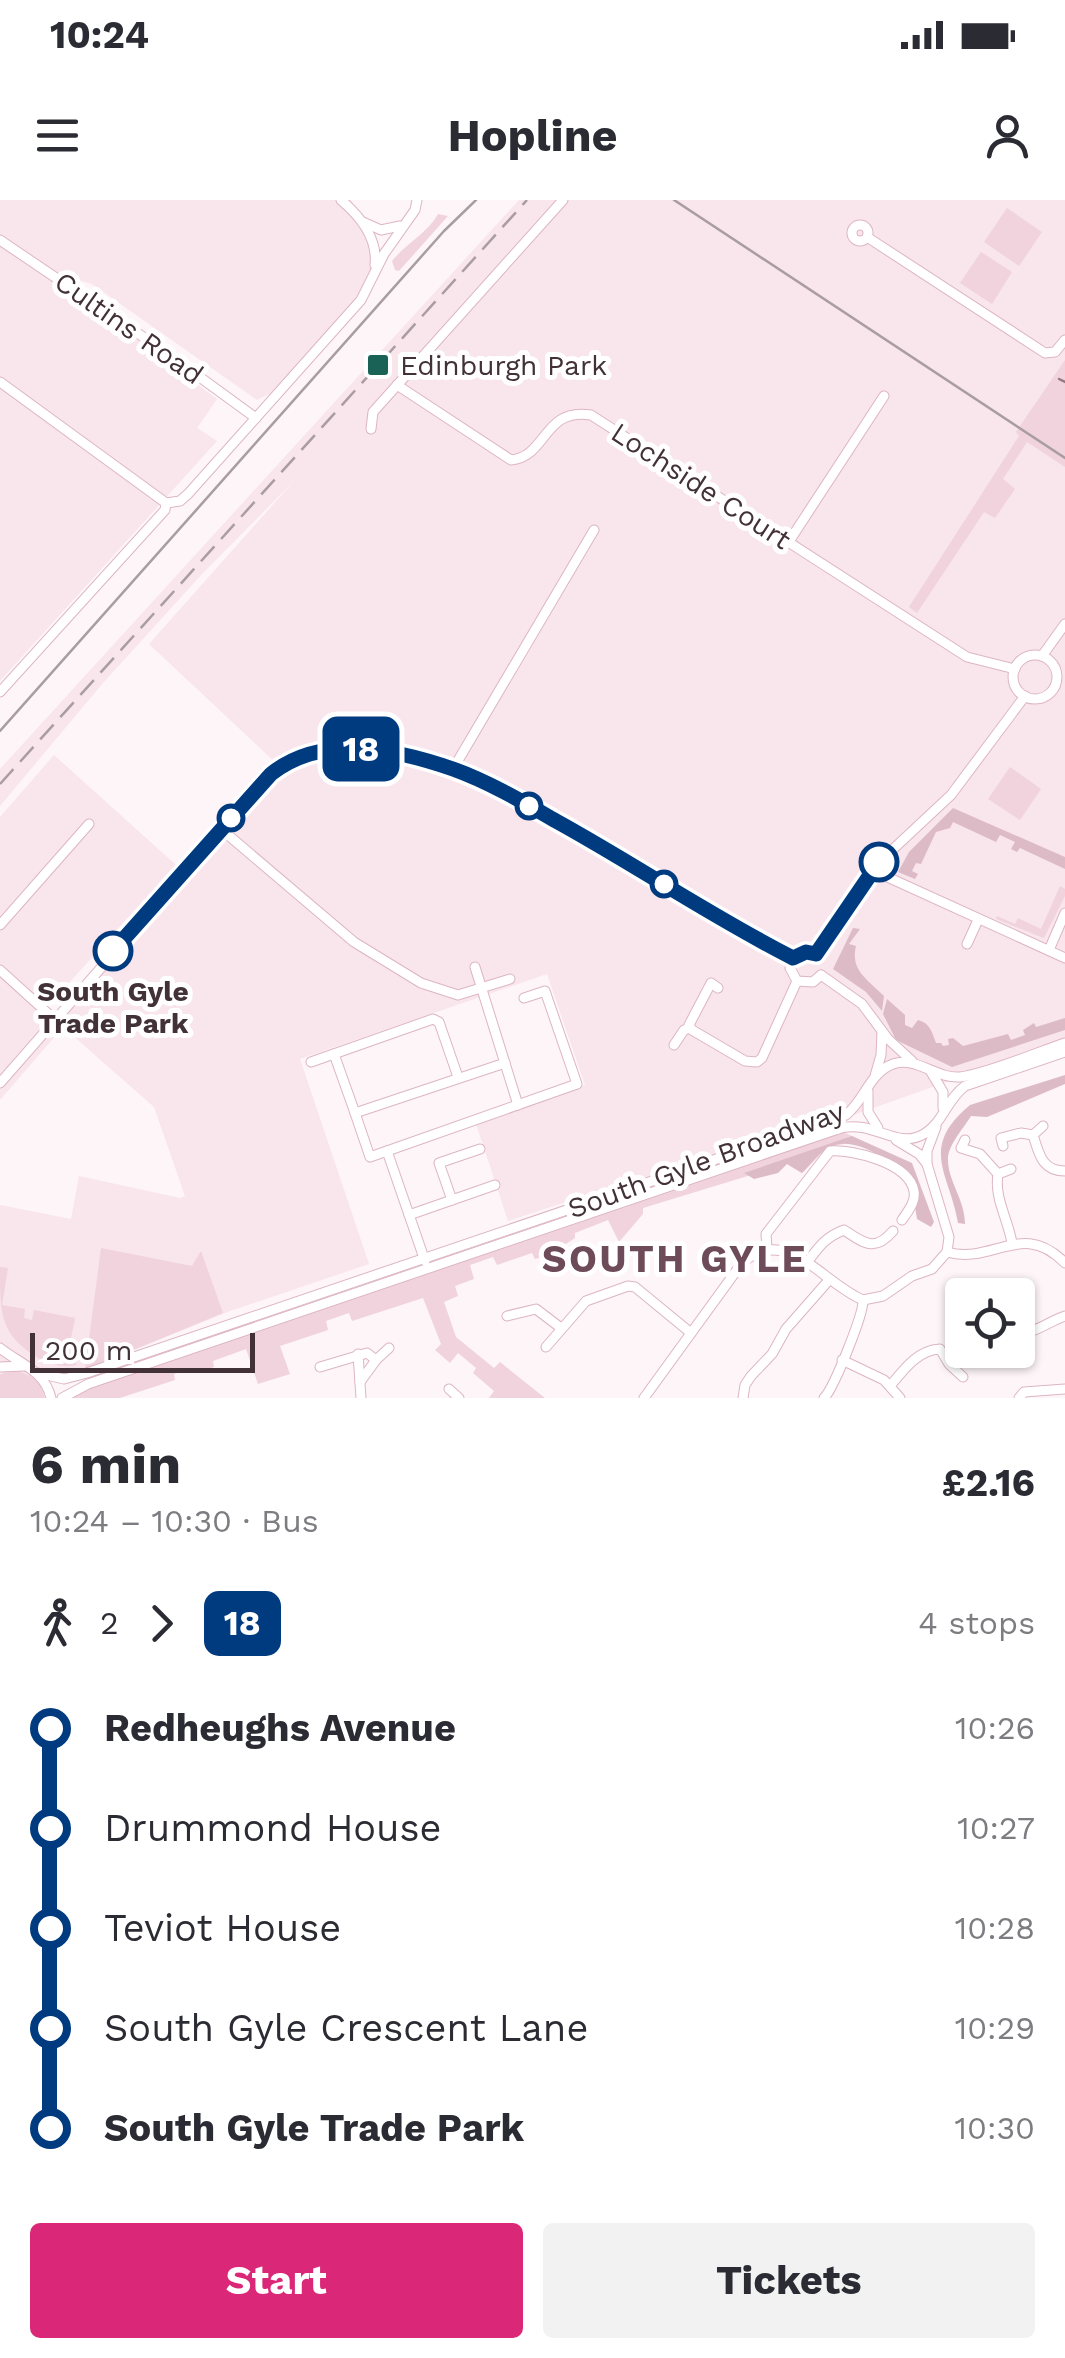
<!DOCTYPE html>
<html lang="en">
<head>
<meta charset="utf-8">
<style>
  body { margin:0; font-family:"Work Sans",sans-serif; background:#f2f2f3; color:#2b2b33; height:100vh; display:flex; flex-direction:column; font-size:38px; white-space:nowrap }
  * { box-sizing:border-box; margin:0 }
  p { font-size:32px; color:#7c7c81 }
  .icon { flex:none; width:55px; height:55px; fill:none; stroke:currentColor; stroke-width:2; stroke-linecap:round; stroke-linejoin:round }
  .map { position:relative; height:1198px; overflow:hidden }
  .side { display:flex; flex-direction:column; background:#fff; flex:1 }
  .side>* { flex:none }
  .badge { padding:0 20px; border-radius:15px; font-size:35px; line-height:65px }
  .controls { position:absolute; left:945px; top:1078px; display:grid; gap:20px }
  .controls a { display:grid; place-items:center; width:90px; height:90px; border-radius:10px; background:#fff; box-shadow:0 2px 8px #0004; font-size:50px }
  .scale { position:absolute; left:30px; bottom:25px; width:225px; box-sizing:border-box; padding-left:10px; border:5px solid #423238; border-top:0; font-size:28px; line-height:35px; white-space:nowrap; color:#423238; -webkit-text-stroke:8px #fff; paint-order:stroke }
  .map>.badge { position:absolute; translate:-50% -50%; box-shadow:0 0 0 5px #fff }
  .legs { display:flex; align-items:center; gap:15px; height:110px; padding:0 30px; font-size:32px }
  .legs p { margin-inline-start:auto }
  .headline { display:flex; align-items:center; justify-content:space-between; height:170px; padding:0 30px }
  h1 { font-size:55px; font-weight:700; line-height:75px }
  .button { display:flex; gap:20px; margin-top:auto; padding:20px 30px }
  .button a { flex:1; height:115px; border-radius:10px; background:#db2777; color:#fff; font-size:40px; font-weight:700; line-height:115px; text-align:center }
  .button a+a { background:#f2f2f3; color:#2b2b33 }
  ul { padding:0 30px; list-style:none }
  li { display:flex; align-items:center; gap:35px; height:100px; font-size:38px }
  li i { display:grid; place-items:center; width:15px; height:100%; margin:0 12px; background:currentColor }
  li i::after { content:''; width:25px; height:25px; margin:-12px; border:8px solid; border-radius:50%; background:#fff }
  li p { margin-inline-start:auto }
  li:first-child i { background:linear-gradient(#0000 50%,currentColor 0) }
  li:last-child i { background:linear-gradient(currentColor 50%,#0000 0) }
  .status { display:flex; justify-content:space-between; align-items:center; height:70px; padding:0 50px; background:#fff; direction:ltr }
  .status svg { height:28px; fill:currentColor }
  header { display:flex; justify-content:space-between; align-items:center; height:130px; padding:0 30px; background:#fff; font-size:45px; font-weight:700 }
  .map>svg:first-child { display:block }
  .built { fill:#f9e5ec }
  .green { fill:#f0d3dd }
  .forest { fill:#dcbbc7 }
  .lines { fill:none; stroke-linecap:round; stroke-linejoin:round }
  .stream { stroke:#947983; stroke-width:2.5 }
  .minor-casing { stroke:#ddb5c4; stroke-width:11 }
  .minor { stroke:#fff; stroke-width:9 }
  .tram { stroke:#a99da1; stroke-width:2.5 }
  .rail { stroke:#a99da1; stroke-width:2.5; stroke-dasharray:20 10; stroke-linecap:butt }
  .line-1-casing { stroke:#fff; stroke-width:22 }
  .line-1 { stroke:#003b80; stroke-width:15 }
  .poi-dot { fill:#1b6256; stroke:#fff; stroke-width:4 }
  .stop-1-dot { fill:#fff; stroke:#003b80; stroke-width:5 }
  .labels { text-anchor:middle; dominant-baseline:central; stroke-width:10; stroke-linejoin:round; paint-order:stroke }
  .street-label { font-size:28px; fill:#423238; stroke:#fff }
  .poi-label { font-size:28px; fill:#423238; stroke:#fff; text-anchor:start }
  .stop-label { font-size:28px; font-weight:bold; fill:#423238; stroke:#fff }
  .district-label { font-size:38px; font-weight:bold; letter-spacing:2.5px; fill:#6d4b58; stroke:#fff }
</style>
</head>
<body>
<div class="status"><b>10:24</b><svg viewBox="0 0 49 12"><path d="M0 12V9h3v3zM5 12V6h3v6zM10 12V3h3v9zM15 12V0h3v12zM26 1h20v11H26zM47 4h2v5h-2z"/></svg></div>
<header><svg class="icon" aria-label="menu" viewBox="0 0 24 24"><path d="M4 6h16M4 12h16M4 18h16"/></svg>Hopline<svg class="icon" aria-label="person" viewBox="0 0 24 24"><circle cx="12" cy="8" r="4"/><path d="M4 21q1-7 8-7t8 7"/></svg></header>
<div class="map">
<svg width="1065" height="1198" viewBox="0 0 1065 1198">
  <rect width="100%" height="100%" fill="#fdf5f7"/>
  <g class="built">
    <path d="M0 0H351L376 51 368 88 286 186 257 200 92 84 46 70 0 40Z"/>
    <path d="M519 0H1065V840L842 919 621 984 508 1021 476 924 585 885 547 774 300 859 369 1064 230 1111 75 1174 0 1173V1005L71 1019 79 976 180 998 185 996 154 907 63 827 0 900V617L54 555 176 665 39 816 50 827 278 565 149 444 294 281 203 373 103 483 0 606V569Z"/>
    <path d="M0 46 96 109 217 199 197 228 217 241 0 481Z"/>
  </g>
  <g class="green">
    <path d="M1007 8 1042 32 1019 66 984 42Z"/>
    <path d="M438 14 448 16 399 71 395 70 392 61C406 43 427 34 438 14Z"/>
    <path d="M981 52 1012 72 992 104 960 83Z"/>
    <path d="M1065 160V267L1027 242 1003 279 1015 289 995 318 984 312 917 413 909 407 1019 236 1016 232Z"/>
    <path d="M1010 567 1041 589 1020 620 988 599Z"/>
    <path d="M1060 686 1065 689V696L1044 738 996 719 997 716 1015 724 1018 718 1041 729Z"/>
    <path d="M843 932 852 936 849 943 828 947 802 973 787 964 643 1008V1014L619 1042 608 1020 575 1033V1038L549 1055 535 1059 532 1053 497 1065 493 1057 470 1065 474 1079 455 1086 458 1096 444 1102 456 1137 494 1168 500 1162 545 1198H489L494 1191 473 1173 476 1168 458 1153 450 1163 435 1150 441 1144 423 1098 352 1121 349 1113 326 1121 328 1130 280 1146 290 1174 258 1184 246 1149 213 1161 214 1167 196 1173 193 1168 174 1174 175 1180 120 1198H71L95 1186Z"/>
    <path d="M101 1048 192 1066 201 1051 223 1113 85 1170Z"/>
    <path d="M0 1067 8 1068 2 1105 25 1109 24 1118 32 1120 34 1110 75 1118 70 1143 79 1144 76 1165C61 1168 52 1164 38 1158 0 1134 0 1115 0 1067Z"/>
    <path d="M13 1171C30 1172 41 1181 45 1198H0V1174Z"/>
  </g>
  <g class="forest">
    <path d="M953 608 1065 657V669L1020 648 1017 652 1011 649 1015 642 1000 635 996 642 953 622 950 628 936 632 921 664 916 663 912 671 918 674 915 679 898 672 909 652Z"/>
    <path d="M853 728 860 729 849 744 856 746C850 770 867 779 884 796L882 811 866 792 833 769Z"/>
    <path d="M887 799 905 815V825L912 828 918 820C930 823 932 832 936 843H941L943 846 949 845 948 839 953 838 963 846 1008 834 1011 840 1025 835 1023 830 1034 823 1036 827 1065 818V830L952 867 896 840 883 814Z"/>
    <path d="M1065 875V884L987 917 971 916C964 928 947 946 948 960 948 981 965 1000 965 1024L958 1023C950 974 918 948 970 905Z"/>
    <path d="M852 936 912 963 934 1022 931 1027 917 1019 910 975C887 961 853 932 826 949 817 955 809 966 802 973L787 964 778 973 754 979 744 973Z"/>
  </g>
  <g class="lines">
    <path class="stream" d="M1059 179 1065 182"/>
    <defs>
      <g id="minor">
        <path d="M341 0C360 16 378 39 375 65"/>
        <path d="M363 22 381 30 400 26"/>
        <circle cx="860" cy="33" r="8"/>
        <path d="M867 37 1045 153 1055 152 1065 140"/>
        <path d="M0 40 164 151 256 218"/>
        <path d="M0 182 166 303"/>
        <path d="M397 185 511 260C547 257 543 207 591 215L967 457 1015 469"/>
        <path d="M371 229 373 212 563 0"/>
        <path d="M166 303 180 301 188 294 361 100 384 54 415 10 417 0"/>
        <path d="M788 343 884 196"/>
        <circle cx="1035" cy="477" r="22"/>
        <path d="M1042 456 1065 424"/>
        <path d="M0 492 165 310 166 303"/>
        <path d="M453 569 594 330"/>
        <path d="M221 629 354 742 421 783 458 795 510 779"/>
        <path d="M872 670 1065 758"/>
        <path d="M0 725 89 624"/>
        <path d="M967 744 978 720"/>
        <path d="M1049 750 1065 713"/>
        <path d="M816 755 875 666 951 595 1025 496"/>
        <path d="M793 758 790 768 797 781 813 782 821 775"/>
        <path d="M475 767 518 905"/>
        <path d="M0 770 53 818"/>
        <path d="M821 775 862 804 888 839 912 861"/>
        <path d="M718 788 711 783 689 825 692 830 745 861 757 862 762 858 797 781"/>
        <path d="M674 845 684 830 690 828"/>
        <path d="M334 854 355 913"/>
        <path d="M311 862 433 819 439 822 458 877"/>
        <path d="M505 863 355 913 370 957 577 884 545 791 524 798"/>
        <path d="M931 872 943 892V908"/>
        <path d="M875 876 881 855 882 832"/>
        <path d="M0 883 271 574C322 533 396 549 453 569 486 581 518 600 549 617 631 662 709 716 793 758"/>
        <path d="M868 891V912L878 928"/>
        <path d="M1033 935C1039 954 1042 971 1065 971"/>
        <path d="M896 940 919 954 927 964V951L936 927"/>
        <path d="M965 940 961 948 980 954 998 974 1011 969"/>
        <path d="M1003 946 1001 938 1021 933 1033 935 1043 926"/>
        <path d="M387 951 425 1061"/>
        <path d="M998 974C994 998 1008 1019 1012 1043"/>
        <path d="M452 1000 439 963 480 949"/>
        <path d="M409 1015 495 985"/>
        <path d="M767 1048 766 1034 830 951C853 949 909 963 914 991 916 1002 908 1011 902 1020"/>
        <path d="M947 1052C994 1065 1022 1019 1065 1063"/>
        <path d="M806 1064C818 1048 825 1037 844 1030 865 1044 875 1052 893 1031"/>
        <path d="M507 1116 536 1109 561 1128"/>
        <path d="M1018 1132C1032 1136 1049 1121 1065 1116"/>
        <path d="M546 1147 586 1101 628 1086 635 1087 691 1133"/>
        <path d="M0 1148C20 1164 45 1171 51 1198"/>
        <path d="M358 1154 361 1198"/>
        <path d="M842 1160 884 1180 900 1198"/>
        <path d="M0 1167 24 1166"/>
        <path d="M320 1167 367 1153 376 1160 389 1148"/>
        <path d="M38 1173 64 1179 87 1173 846 915C864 901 870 872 893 864 917 856 936 879 960 877 986 874 1038 852 1065 843"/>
        <path d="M360 1182 376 1160"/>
        <path d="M891 1185C904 1169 918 1150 940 1149L949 1164 963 1177"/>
        <path d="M449 1189 459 1198"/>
        <path d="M62 1198 88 1184 841 928C874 920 897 950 924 934 943 923 947 899 965 886L1065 852"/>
        <path d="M644 1198 742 1063C787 1024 821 1082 863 1100L883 1096 912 1076 932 1069 947 1052 949 1037 927 964"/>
        <path d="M743 1198 745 1185 751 1176 772 1154 786 1129 829 1080"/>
        <path d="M824 1198C834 1188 864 1113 863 1100"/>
        <path d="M1019 1198 1024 1192 1065 1189"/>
      </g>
    </defs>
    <use href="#minor" class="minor-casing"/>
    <use href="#minor" class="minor"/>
    <g class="tram">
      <path d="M674 0 1065 258"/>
      <path d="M0 531 444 31 476 0"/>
    </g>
    <path class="rail" d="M0 584 527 0"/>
  </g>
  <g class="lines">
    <defs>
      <path id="line-1" d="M113 751 271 574C322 533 396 549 453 569 489 582 523 602 556 621 636 665 712 717 793 758L806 752 816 754 879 662"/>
    </defs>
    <use href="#line-1" class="line-1-casing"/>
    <use href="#line-1" class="line-1"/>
  </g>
  <rect class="poi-dot" x="366" y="153" width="24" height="24" rx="5"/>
  <g class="stop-1-dot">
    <circle cx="529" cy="606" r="12"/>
    <circle cx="231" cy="618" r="12"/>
    <circle cx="879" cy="662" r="18"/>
    <circle cx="664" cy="684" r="12"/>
    <circle cx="113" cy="751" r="18"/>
  </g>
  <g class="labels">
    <g class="street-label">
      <text transform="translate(129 128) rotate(35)">Cultins Road</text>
      <text transform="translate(701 286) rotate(33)">Lochside Court</text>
      <text transform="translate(706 960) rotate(-20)">South Gyle Broadway</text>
    </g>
    <g class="poi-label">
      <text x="400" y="165">Edinburgh Park</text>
    </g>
    <g class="stop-label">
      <text x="113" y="791">South Gyle<tspan x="113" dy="32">Trade Park</tspan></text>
    </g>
    <g class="district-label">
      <text x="675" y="1059">SOUTH GYLE</text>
    </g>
  </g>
</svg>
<div class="controls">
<a><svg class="icon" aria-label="locate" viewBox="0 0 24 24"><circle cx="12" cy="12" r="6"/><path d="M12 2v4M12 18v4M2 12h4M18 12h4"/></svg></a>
</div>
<div class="scale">200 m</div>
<b class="badge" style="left:361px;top:549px;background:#003b80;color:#fff">18</b>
</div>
<section class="side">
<div class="headline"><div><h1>6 min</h1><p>10:24 – 10:30 · Bus</p></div><b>£2.16</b></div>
<div class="legs"><svg class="icon" aria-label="walk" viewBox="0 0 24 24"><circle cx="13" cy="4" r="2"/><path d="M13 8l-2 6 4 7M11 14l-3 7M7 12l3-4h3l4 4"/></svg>2<svg class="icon" aria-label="forward" viewBox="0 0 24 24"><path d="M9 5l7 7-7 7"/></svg><b class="badge" style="background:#003b80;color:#fff">18</b><p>4 stops</p></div>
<ul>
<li><i style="color:#003b80"></i><b>Redheughs Avenue</b><p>10:26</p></li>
<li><i style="color:#003b80"></i><span>Drummond House</span><p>10:27</p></li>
<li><i style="color:#003b80"></i><span>Teviot House</span><p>10:28</p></li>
<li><i style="color:#003b80"></i><span>South Gyle Crescent Lane</span><p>10:29</p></li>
<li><i style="color:#003b80"></i><b>South Gyle Trade Park</b><p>10:30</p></li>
</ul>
<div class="button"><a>Start</a><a>Tickets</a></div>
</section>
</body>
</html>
